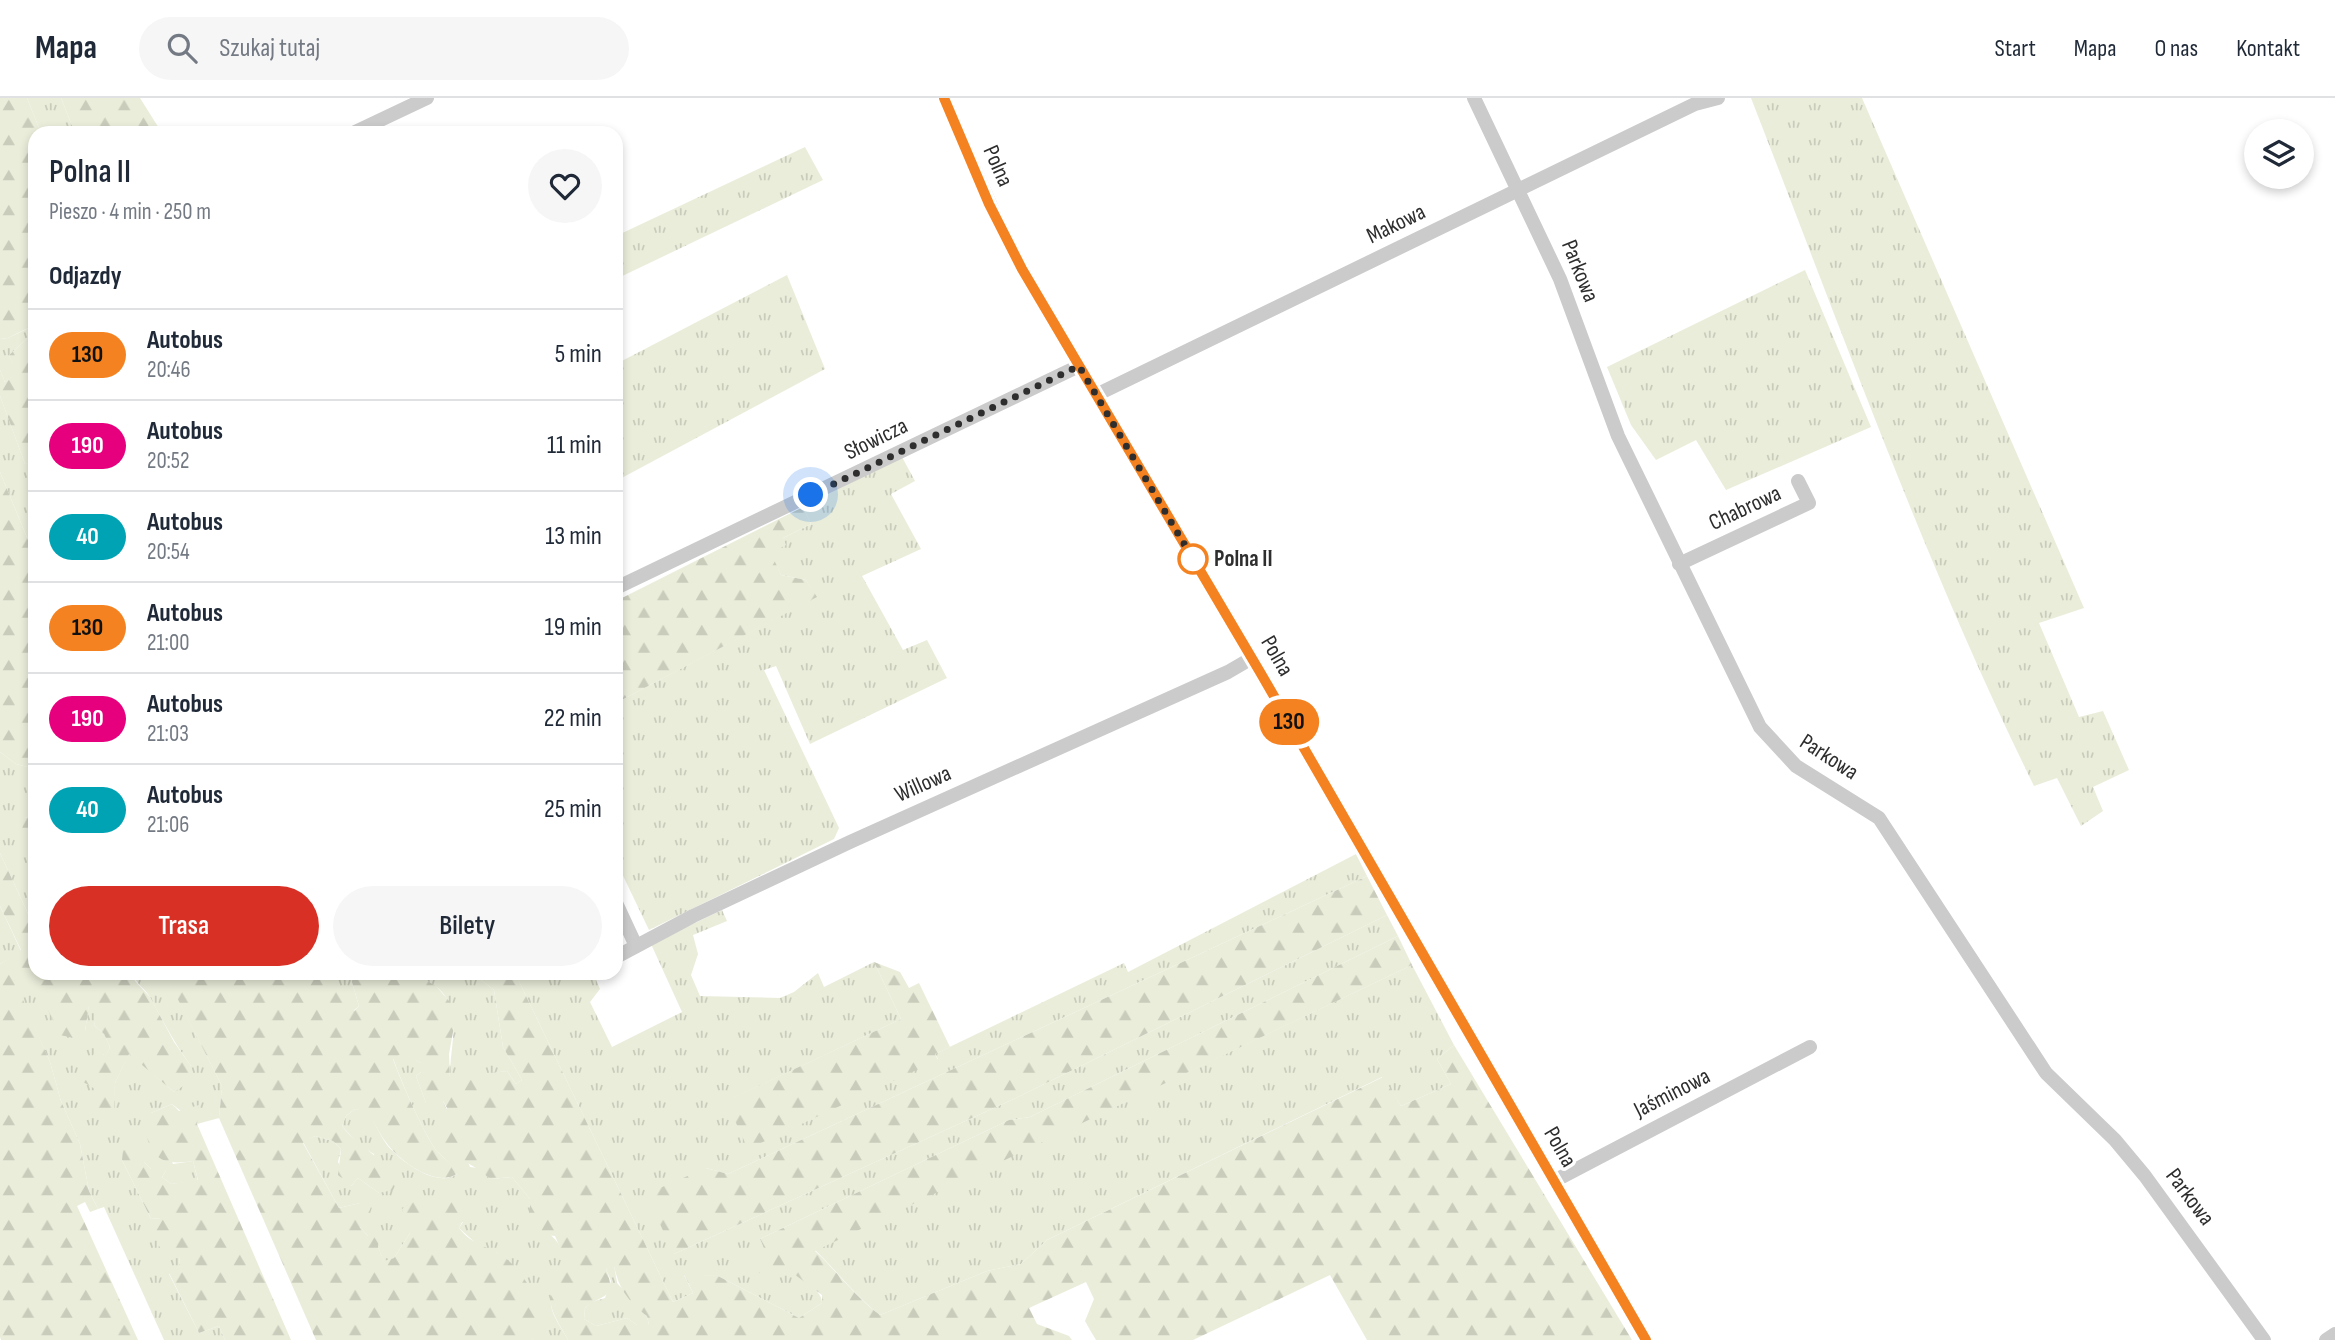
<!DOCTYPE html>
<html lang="pl">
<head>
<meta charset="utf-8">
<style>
  body { margin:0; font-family:"Sofia Sans Condensed",sans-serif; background:#f6f6f7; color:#1f2937; height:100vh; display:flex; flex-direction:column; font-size:26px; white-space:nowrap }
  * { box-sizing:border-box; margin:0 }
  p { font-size:23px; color:#747a83 }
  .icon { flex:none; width:38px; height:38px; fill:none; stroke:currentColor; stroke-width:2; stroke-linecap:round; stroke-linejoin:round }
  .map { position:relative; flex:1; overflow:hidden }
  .side { position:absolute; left:28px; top:28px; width:595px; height:854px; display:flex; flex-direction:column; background:#fff; border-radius:21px; box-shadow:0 4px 10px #0003 }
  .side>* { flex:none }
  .badge { padding:0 14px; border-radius:23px; font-size:24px; line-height:46px }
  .fabs { position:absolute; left:2244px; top:21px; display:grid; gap:14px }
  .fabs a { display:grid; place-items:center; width:70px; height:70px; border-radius:50%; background:#fff; box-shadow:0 4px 10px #0003; font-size:35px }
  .you { position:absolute; width:35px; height:35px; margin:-18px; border:5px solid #fff; border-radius:50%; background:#1a73e8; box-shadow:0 0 0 10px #1a73e833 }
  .map>.badge { position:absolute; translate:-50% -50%; box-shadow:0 0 0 4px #fff }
  h2 { padding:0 21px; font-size:26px; line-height:63px }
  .round { display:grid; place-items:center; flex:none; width:74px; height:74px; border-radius:37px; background:#f6f6f7 }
  .head { display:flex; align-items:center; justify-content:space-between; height:119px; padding:0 21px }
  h1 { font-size:33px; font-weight:600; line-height:52px }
  .cta { display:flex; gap:14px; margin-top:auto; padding:14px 21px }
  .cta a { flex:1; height:80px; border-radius:42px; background:#d93025; color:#fff; font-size:28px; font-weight:600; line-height:80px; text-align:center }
  .cta a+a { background:#f6f6f7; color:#1f2937 }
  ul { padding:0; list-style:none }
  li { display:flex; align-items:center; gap:21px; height:91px; padding:0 21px; border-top:2px solid #e0e1e3 }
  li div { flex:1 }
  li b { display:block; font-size:26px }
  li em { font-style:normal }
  li .badge { min-width:77px; font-weight:700; text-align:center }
  header { display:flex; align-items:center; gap:42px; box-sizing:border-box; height:98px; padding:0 35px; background:#fff; border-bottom:2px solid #e0e1e3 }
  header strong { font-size:33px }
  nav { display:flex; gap:38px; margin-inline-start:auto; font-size:24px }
  .search { width:490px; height:63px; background:#f6f6f7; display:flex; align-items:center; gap:18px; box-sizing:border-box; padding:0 24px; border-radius:38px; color:#747a83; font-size:26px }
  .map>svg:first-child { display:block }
  .grass { fill:url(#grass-tufts) }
  .forest { fill:url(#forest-firs); fill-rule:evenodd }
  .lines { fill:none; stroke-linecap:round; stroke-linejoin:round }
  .minor { stroke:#cbcbcb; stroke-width:14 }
  .line-casing { stroke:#fff; stroke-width:16 }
  .line { stroke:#f58220; stroke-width:10 }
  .walk { stroke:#2e2e2e; stroke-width:7; stroke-dasharray:0 12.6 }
  .stop-dot { fill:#fff; stroke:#f58220; stroke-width:3.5 }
  .labels { text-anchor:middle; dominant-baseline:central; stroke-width:7; stroke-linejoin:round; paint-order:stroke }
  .street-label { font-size:23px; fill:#2e2e2e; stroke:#fff }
  .stop-label { font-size:23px; font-weight:bold; fill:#2e2e2e; stroke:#fff; text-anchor:start }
</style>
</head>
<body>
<header>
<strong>Mapa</strong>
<div class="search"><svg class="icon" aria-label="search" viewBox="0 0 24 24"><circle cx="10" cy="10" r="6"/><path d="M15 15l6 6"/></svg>Szukaj tutaj</div>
<nav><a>Start</a><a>Mapa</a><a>O nas</a><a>Kontakt</a></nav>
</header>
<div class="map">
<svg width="2335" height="1242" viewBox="0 0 2335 1242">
  <defs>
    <pattern id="grass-tufts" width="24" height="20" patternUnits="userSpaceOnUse" patternTransform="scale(1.75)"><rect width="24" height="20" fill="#eaedda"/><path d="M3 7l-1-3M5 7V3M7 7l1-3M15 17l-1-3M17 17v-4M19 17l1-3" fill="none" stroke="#c9ccbb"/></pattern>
    <pattern id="forest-firs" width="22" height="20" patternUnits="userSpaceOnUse" patternTransform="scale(1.75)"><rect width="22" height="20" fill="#eaedda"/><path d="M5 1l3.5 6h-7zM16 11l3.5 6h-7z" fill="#c9ccbb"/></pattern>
  </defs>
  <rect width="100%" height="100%" fill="#fff"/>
  <g class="grass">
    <path d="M27 0H61L75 35H41Z"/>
    <path d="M1751 0H1862L2084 510 2039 525 2079 619 2103 613 2129 672 2093 689 2103 713 2081 728 2057 680 2034 688C1925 466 1841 231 1751 0Z"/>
    <path d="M805 49 823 82 616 181V138Z"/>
    <path d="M1805 172 1871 329 1726 392 1696 342 1656 362 1631 327 1607 269Z"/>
    <path d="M787 177 825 271 616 383V266Z"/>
    <path d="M31 229 32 236 9 257 17 276 5 284 0 272V241L8 240Z"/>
    <path d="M0 298 25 366 31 364 35 375V459L0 374Z"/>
    <path d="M902 359 915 383 891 396 921 451 862 478 903 552 927 542 947 580 810 646 776 568 764 572 839 730 834 741 649 832 616 763V605L816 499 806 482 781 477 770 455 783 440 811 426 803 409Z"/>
    <path d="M0 654 16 666 28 669 35 682V716L25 720 35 777V823L30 820 0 755Z"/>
    <path d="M1356 756 1367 778 728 1076 706 1070 674 1156 1018 999 1387 817 1398 838 1030 1019 1009 1022 760 1141C770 1169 823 1185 822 1205L799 1220 718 1178 684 1177 693 1195 673 1204 515 875H559L565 881 577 882 593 875 600 891 590 904 612 949 682 914 651 846 722 812 727 823 693 837 698 856 691 877 700 898 780 900 794 894 818 875 824 889 874 864 901 921 727 1003 749 1050 938 961 935 956 1124 865 1128 874Z"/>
    <path d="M0 808 21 853 0 866Z"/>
    <path d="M1412 867 1454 947 1437 961 1451 986 1401 1008 1382 979 1047 1142 1021 1166 987 1173 880 1217C855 1198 838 1174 815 1152Z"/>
    <path d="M29 872 85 933 89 907 98 912 94 927 104 936 110 949 106 958 102 956 95 991 113 1017 115 985 129 955 174 994 191 968C175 946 164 925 151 901 146 891 136 886 132 875H182L167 879 222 988 219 1020 197 1026 172 1006 151 1015 173 1066 193 1063 198 1083 171 1086 162 1079 166 1073 151 1071 144 1064 122 1062 151 1121 161 1120 179 1158 180 1168 169 1176 199 1235 219 1228 225 1242H164L104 1109 98 1111 89 1093 80 1046 61 1003 50 964 13 881Z"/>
    <path d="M324 875H345L351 881 359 908 353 913 323 887Z"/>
    <path d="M414 875H472L494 892 503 949 522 982 516 986 507 973 450 981C449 949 464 914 438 890 431 883 421 882 414 875Z"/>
    <path d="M402 954 421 965V974L416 978 426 1005 443 1003 470 1069 478 1070 490 1081 512 1079 530 1101V1124C556 1138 569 1148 559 1180 556 1190 550 1196 551 1207 552 1218 563 1232 568 1242H532L537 1232 497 1155 480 1149 459 1130 463 1124 410 1135 394 1160 384 1164 378 1149 360 1129V1105L339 1110 303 1044 315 1038 333 1043 341 1051 338 1064 351 1088 358 1080 379 1095 374 1056 360 1048 342 1028 346 1018 355 1011 368 1013C374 1024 380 1037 387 1047 400 1063 438 1091 457 1076 452 1068 446 1062 439 1055 428 1046 398 976 393 960Z"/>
    <path d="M614 1167 617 1185 647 1218 649 1227H637L627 1220 596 1228 584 1221 585 1210 592 1204 605 1200 611 1183 606 1171Z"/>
  </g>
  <g class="forest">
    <path d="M0 0H27L41 35H35V375L31 365 25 366 0 298V272L5 284 16 276 9 257 32 236 30 229 8 240 0 241Z"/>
    <path d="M61 0H140L162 35H75Z"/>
    <path d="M0 374 35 459V682L28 669 16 666 0 654Z"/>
    <path d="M803 409 811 426 783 440 786 447 771 455 781 477 806 482 817 499 616 605V503Z"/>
    <path d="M35 716V777L21 734 25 720Z"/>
    <path d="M0 755 30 820 35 823V875H132L135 883 150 899 174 944 191 968 194 981 174 994 129 956 115 985 114 1017 92 1012 95 991 80 982 100 944 103 957H106L110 949 104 936 94 927 97 912 89 908 85 933 78 941 60 937 29 873 14 881 50 964 61 1003 80 1046 89 1093 98 1111 90 1114 85 1104 77 1108 138 1242H1L0 1239V866L21 852 0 808Z"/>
    <path d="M1367 778 1387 817 1018 999 674 1156 646 1096 706 1070 728 1076Z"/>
    <path d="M1398 838 1412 867 815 1153C838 1174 855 1199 880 1217L987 1173 1021 1166 1047 1142 1383 979 1401 1008 1451 986 1437 961 1454 947 1632 1242H1367L1330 1177 1193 1242H1096L1085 1223 1094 1201 1086 1184 1029 1210 1037 1226 1069 1238 1072 1242H568C563 1232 553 1218 551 1207 548 1182 572 1174 555 1138L537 1136 530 1124V1101L512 1079 490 1081C463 1055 440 1066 441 1016L447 1010 443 1003 433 1008 426 1005 416 978 421 974 418 971 421 965 402 955 393 961C398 976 428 1046 439 1055 446 1062 452 1068 458 1075 438 1091 401 1064 388 1047 380 1037 374 1025 368 1014L355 1011 346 1018 342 1028C359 1050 384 1059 397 1083L393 1092 379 1095 358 1080 351 1088 338 1077 341 1051 333 1043 315 1038 303 1045 339 1110 360 1105 371 1108 369 1118 360 1124V1129L368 1138 379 1139 378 1149 384 1163 394 1160 410 1135 402 1111C423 1096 450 1091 466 1117L459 1130C473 1149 494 1149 510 1164 527 1179 536 1203 546 1222L532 1242H316L219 1020 222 988 166 878 182 875H324V887L338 886 354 913 359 908 351 881 345 875H414L436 888 449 903 455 923 449 956 450 980 507 973 516 986 522 982 503 949 494 892 472 875H515L673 1204 693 1195 684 1176 718 1178 799 1220 822 1205V1197L786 1170 754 1176 745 1161 766 1155 760 1141 1009 1022 1030 1019ZM614 1168C619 1191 628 1203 647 1218L649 1227H637L627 1220 596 1228 584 1221 585 1210C602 1195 618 1202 606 1171Z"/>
    <path d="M874 864 900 874 909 890 919 885 950 949 935 956 938 962 748 1051 726 1003 901 921Z"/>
    <path d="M172 1006 179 1013 199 1007 197 1026 291 1242H225L219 1228 199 1235 169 1175 180 1168 179 1158H164L153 1135 161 1120 151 1121 122 1062 123 1052 139 1049 144 1064 151 1071 158 1067 166 1073 162 1079 171 1086 198 1082 193 1063C161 1068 152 1061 144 1029L151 1015Z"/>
  </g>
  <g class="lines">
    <g class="minor">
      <path d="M944 0 997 122 1029 183 1287 621 1646 1242"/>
      <path d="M1474 0 1560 181 1618 338 1760 629 1796 668 1879 720 2046 975 2115 1042 2145 1078 2264 1242"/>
      <path d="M353 35 427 0"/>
      <path d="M1096 297 1695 6 1718 0"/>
      <path d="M1679 466 1809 405 1798 383"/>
      <path d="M616 490 1079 268"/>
      <path d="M616 805 636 848"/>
      <path d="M616 859 693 818 850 744 1228 574 1252 560"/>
      <path d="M1554 1083 1810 949"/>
      <path d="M2326 1242 2335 1236"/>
    </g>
  </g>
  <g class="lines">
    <defs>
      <path id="line" d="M944 0 989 106 1022 171 1260 574 1646 1242"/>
    </defs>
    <use href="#line" class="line-casing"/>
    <use href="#line" class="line"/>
    <path class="walk" d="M811 397 1079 268 1193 461"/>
  </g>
  <circle class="stop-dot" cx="1193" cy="461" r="14"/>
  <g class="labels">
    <g class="street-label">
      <text transform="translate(998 68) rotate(66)">Polna</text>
      <text transform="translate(1396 126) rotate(-26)">Makowa</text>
      <text transform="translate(1580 173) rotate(68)">Parkowa</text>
      <text transform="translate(876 341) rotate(-26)">Słowicza</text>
      <text transform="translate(1745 410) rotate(-25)">Chabrowa</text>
      <text transform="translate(1277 558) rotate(60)">Polna</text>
      <text transform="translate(1829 659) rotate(33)">Parkowa</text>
      <text transform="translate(923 686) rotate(-24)">Willowa</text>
      <text transform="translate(1672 995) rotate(-27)">Jaśminowa</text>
      <text transform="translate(1560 1049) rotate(60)">Polna</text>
      <text transform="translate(2190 1099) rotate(53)">Parkowa</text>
    </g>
    <g class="stop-label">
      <text x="1214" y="461">Polna II</text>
    </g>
  </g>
</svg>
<div class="fabs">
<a><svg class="icon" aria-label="layers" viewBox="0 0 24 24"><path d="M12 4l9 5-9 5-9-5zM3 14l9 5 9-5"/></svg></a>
</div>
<div class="you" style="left:811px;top:397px"></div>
<b class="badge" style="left:1289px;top:624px;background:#f58220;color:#111">130</b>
<section class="side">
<div class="head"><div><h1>Polna II</h1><p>Pieszo · 4 min · 250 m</p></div><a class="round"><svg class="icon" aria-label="heart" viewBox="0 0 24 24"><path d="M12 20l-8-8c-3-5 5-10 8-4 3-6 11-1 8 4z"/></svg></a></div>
<h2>Odjazdy</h2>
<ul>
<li><span class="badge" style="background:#f58220;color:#111">130</span><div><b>Autobus</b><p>20:46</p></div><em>5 min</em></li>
<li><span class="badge" style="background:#e6007e;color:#fff">190</span><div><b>Autobus</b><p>20:52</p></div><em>11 min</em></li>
<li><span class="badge" style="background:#00a3b4;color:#fff">40</span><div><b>Autobus</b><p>20:54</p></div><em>13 min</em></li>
<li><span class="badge" style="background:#f58220;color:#111">130</span><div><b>Autobus</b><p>21:00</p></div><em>19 min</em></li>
<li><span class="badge" style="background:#e6007e;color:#fff">190</span><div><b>Autobus</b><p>21:03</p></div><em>22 min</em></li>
<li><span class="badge" style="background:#00a3b4;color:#fff">40</span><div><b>Autobus</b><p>21:06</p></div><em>25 min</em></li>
</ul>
<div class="cta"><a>Trasa</a><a>Bilety</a></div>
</section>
</div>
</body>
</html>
